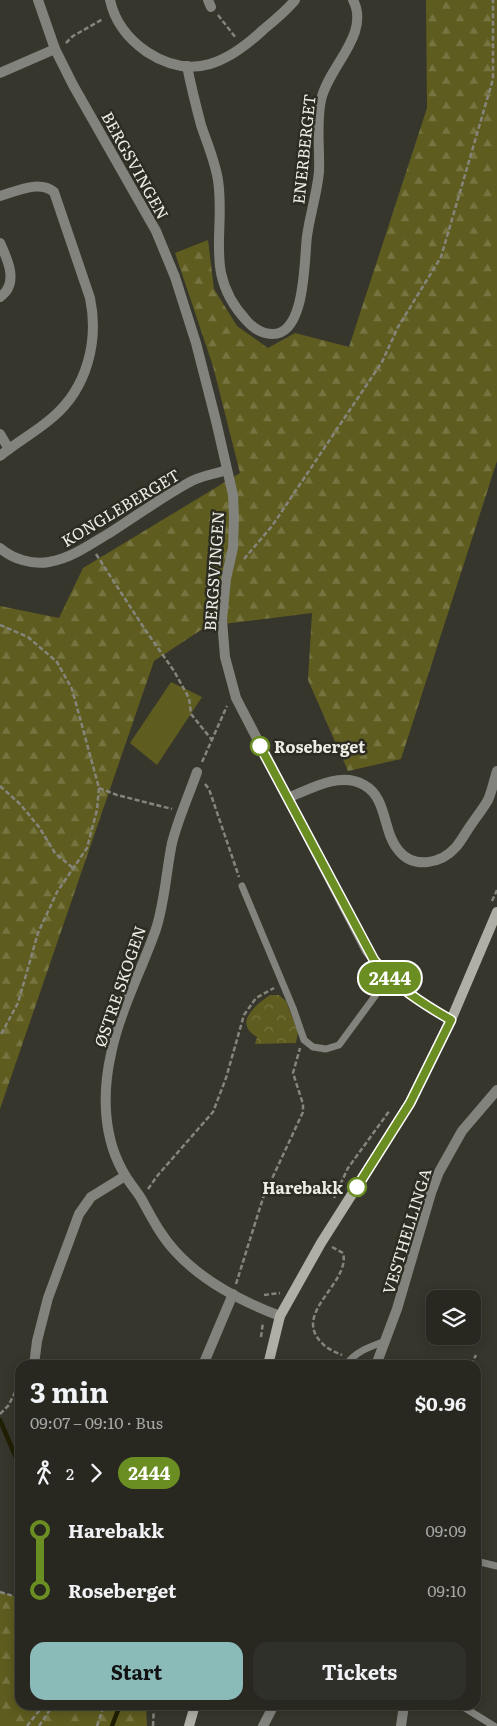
<!DOCTYPE html>
<html lang="en">
<head>
<meta charset="utf-8">
<style>
  body { margin:0; font-family:Literata,serif; background:#30302a; color:#f1f3f6; height:100vh; display:flex; flex-direction:column; font-size:19px; white-space:nowrap }
  * { box-sizing:border-box; margin:0 }
  p { font-size:16px; color:#a5a6a5 }
  .icon { flex:none; width:28px; height:28px; fill:none; stroke:currentColor; stroke-width:2; stroke-linecap:round; stroke-linejoin:round }
  .map { position:relative; flex:1; overflow:hidden }
  .details { position:absolute; left:15px; top:1360px; width:466px; height:350px; display:flex; flex-direction:column; background:#282821; border-radius:15px; box-shadow:0 2px 12px #0003,0 0 0 1px #44443f }
  .details>* { flex:none }
  .badge { padding:0 10px; border-radius:16px; font-size:18px; line-height:32px }
  .fabs { position:absolute; left:426px; top:1290px; display:grid; gap:10px }
  .fabs a { display:grid; place-items:center; width:55px; height:55px; border-radius:10px; background:#282821; box-shadow:0 2px 12px #0003,0 0 0 1px #44443f; font-size:25px }
  .map>.badge { position:absolute; translate:-50% -50%; box-shadow:0 0 0 2px #fff }
  .legs { display:flex; align-items:center; gap:8px; height:55px; padding:0 15px; font-size:16px }
  .legs p { margin-inline-start:auto }
  .head { display:flex; align-items:center; justify-content:space-between; height:85px; padding:0 15px }
  h1 { font-size:28px; font-weight:700; line-height:38px }
  .cta { display:flex; gap:10px; margin-top:auto; padding:10px 15px }
  .cta a { flex:1; height:58px; border-radius:15px; background:#8bbbb9; color:#111; font-size:20px; font-weight:700; line-height:58px; text-align:center }
  .cta a+a { background:#30302a; color:#f1f3f6 }
  ul { padding:0 15px; list-style:none }
  li { display:flex; align-items:center; gap:18px; height:60px; font-size:19px }
  li i { display:grid; place-items:center; width:8px; height:100%; margin:0 6px; background:currentColor }
  li i::after { content:''; width:12px; height:12px; margin:-6px; border:4px solid; border-radius:50%; background:#282821 }
  li p { margin-inline-start:auto }
  li:first-child i { background:linear-gradient(#0000 50%,currentColor 0) }
  li:last-child i { background:linear-gradient(currentColor 50%,#0000 0) }
  .map>svg:first-child { display:block }
  .forest { fill:url(#forest-firs) }
  .park { fill:url(#park-crowns) }
  .garden { fill:#5f5c1f }
  .lines { fill:none; stroke-linecap:round; stroke-linejoin:round }
  .stream { stroke:#201f03; stroke-width:4.5 }
  .path { stroke:#85857c; stroke-width:2.5; stroke-dasharray:5 2.5; stroke-linecap:butt }
  .service { stroke:#83837e; stroke-width:7 }
  .minor { stroke:#83837e; stroke-width:10 }
  .tertiary { stroke:#83837e; stroke-width:10 }
  .secondary { stroke:#afafa6; stroke-width:10 }
  .line-1-casing { stroke:#fff; stroke-width:11 }
  .line-1 { stroke:#6b8e23; stroke-width:8 }
  .stop-1-dot { fill:#fff; stroke:#6b8e23; stroke-width:2.5 }
  .labels { text-anchor:middle; dominant-baseline:central; stroke-width:5; stroke-linejoin:round; paint-order:stroke }
  .street-label { font-size:16px; fill:#edede6; stroke:#2c2c22 }
  .stop-label { font-size:16px; font-weight:bold; fill:#edede6; stroke:#2c2c22; text-anchor:start }
</style>
</head>
<body>
<div class="map">
<svg width="497" height="1726" viewBox="0 0 497 1726">
  <defs>
    <pattern id="forest-firs" width="22" height="20" patternUnits="userSpaceOnUse" patternTransform="scale(1.25)"><rect width="22" height="20" fill="#5f5c1f"/><path d="M5 1l3.5 6h-7zM16 11l3.5 6h-7z" fill="#767440"/></pattern>
    <pattern id="park-crowns" width="20" height="18" patternUnits="userSpaceOnUse" patternTransform="scale(1.25)"><rect width="20" height="18" fill="#5f5c1f"/><path d="M2 6a3 3 0 1 1 6 0M12 15a3 3 0 1 1 6 0" fill="none" stroke="#767440"/></pattern>
  </defs>
  <rect width="100%" height="100%" fill="#36362c"/>
  <g class="forest">
    <path d="M426 0H497V461L401 759 348 771 308 680 312 613 207 626 154 661 0 1109V606L59 618 83 568 240 473 213 366 175 253 208 240 214 289 237 326 268 348 295 333 349 347 427 108Z"/>
    <path d="M0 1592 20 1598V1705H146L147 1726H0Z"/>
  </g>
  <path class="park" d="M270 995H279L286 1001 298 1032 296 1043 255 1044 257 1037C233 1023 255 1005 270 995Z"/>
  <path class="garden" d="M171 682 202 697 157 765 130 743Z"/>
  <g class="lines">
    <g class="stream">
      <path d="M0 1420 20 1467"/>
      <path d="M112 1726 120 1705"/>
    </g>
    <g class="path">
      <path d="M218 15 236 38"/>
      <path d="M66 43 73 36 103 19"/>
      <path d="M96 554 144 628 174 671 189 698 191 714 212 740"/>
      <path d="M244 559 272 526 382 362 398 327 441 257 493 79V0"/>
      <path d="M0 625 28 637 57 662 72 689 99 788 97 810 87 848 57 892 38 933 18 1003 0 1036"/>
      <path d="M202 762 227 706"/>
      <path d="M205 784 209 789 239 877"/>
      <path d="M0 786 20 804 39 827 55 853 73 868"/>
      <path d="M99 788 117 795 172 809"/>
      <path d="M492 901 497 890"/>
      <path d="M148 1189 158 1175 213 1112 226 1078 244 1015 256 998 274 988"/>
      <path d="M334 1198 348 1168 390 1110"/>
      <path d="M332 1247 343 1253C351 1283 291 1313 322 1343 327 1349 335 1352 342 1355"/>
      <path d="M236 1284 263 1198 303 1112V1104L293 1073 300 1048"/>
      <path d="M264 1295 280 1293"/>
      <path d="M261 1337 263 1322"/>
      <path d="M471 1365 476 1355"/>
      <path d="M0 1414 8 1406 20 1383"/>
      <path d="M0 1592 20 1598"/>
      <path d="M27 1726 39 1711 42 1705"/>
      <path d="M39 1726 53 1705"/>
      <path d="M97 1726 104 1705"/>
      <path d="M153 1726 154 1705"/>
    </g>
    <g class="service">
      <path d="M242 886 293 1008 304 1040 313 1047 326 1049 339 1045 389 977"/>
      <path d="M346 1365C355 1352 369 1347 383 1342"/>
      <path d="M476 1561 497 1566"/>
      <path d="M460 1705 494 1726"/>
    </g>
    <g class="minor">
      <path d="M208 0 211 7"/>
      <path d="M187 66C191 86 196 106 201 125 207 143 215 161 218 180 226 234 203 273 246 320 253 328 261 334 272 334 306 335 304 260 307 236 310 215 317 193 319 172 320 149 316 123 321 100 328 67 371 34 353 0"/>
      <path d="M0 73 55 49"/>
      <path d="M0 196C17 191 39 180 54 192L90 298C99 341 87 388 53 417 36 432 17 442 0 456"/>
      <path d="M0 243C8 260 19 284 0 297"/>
      <path d="M0 434 9 449"/>
      <path d="M0 548C13 559 32 565 49 562 72 558 91 544 111 532 136 516 161 498 188 483 199 476 215 474 227 470"/>
      <path d="M197 772C189 795 178 819 172 843 166 872 165 901 156 929 142 969 119 1013 111 1054 102 1094 103 1139 125 1175 130 1184 137 1191 142 1200 152 1218 161 1236 175 1251 202 1281 243 1302 280 1316"/>
      <path d="M288 798C310 789 340 771 364 785 388 798 382 832 399 851 414 869 441 864 456 847 462 840 467 830 473 822 478 815 484 807 488 800 492 791 494 780 497 771"/>
      <path d="M34 1365 37 1341 48 1298 79 1214 91 1197 125 1176"/>
      <path d="M203 1365 233 1294"/>
      <path d="M376 1365 397 1309 431 1193 439 1172 462 1131 497 1090"/>
      <path d="M263 1726 274 1705"/>
      <path d="M401 1726 404 1705"/>
    </g>
    <g class="tertiary">
      <path d="M38 0 55 49 73 85 156 231 175 277 196 343 216 421 233 495 234 517 233 548 226 579 222 620 225 657 236 698 367 951C388 981 420 1002 451 1020"/>
      <path d="M110 0C115 23 128 39 147 52 193 82 229 62 264 29 275 20 286 11 295 0"/>
    </g>
    <g class="secondary">
      <path d="M268 1365 280 1316 321 1243 410 1103 451 1020 497 912"/>
      <path d="M189 1726 195 1705"/>
    </g>
  </g>
  <g class="lines">
    <defs>
      <path id="line-1" d="M260 746 374 960C393 985 423 1004 451 1020L410 1103 357 1187"/>
    </defs>
    <use href="#line-1" class="line-1-casing"/>
    <use href="#line-1" class="line-1"/>
  </g>
  <g class="stop-1-dot">
    <circle cx="260" cy="746" r="9"/>
    <circle cx="357" cy="1187" r="9"/>
  </g>
  <g class="labels">
    <g class="street-label">
      <text transform="translate(303 149) rotate(-84)">ENERBERGET</text>
      <text transform="translate(136 165) rotate(61)">BERGSVINGEN</text>
      <text transform="translate(120 507) rotate(-31)">KONGLEBERGET</text>
      <text transform="translate(213 571) rotate(-86)">BERGSVINGEN</text>
      <text transform="translate(119 986) rotate(-71)">ØSTRE SKOGEN</text>
      <text transform="translate(406 1231) rotate(-73)">VESTHELLINGA</text>
    </g>
    <g class="stop-label">
      <text x="274" y="746">Roseberget</text>
      <text x="343" y="1187" text-anchor="end">Harebakk</text>
    </g>
  </g>
</svg>
<div class="fabs">
<a><svg class="icon" aria-label="layers" viewBox="0 0 24 24"><path d="M12 4l9 5-9 5-9-5zM3 14l9 5 9-5"/></svg></a>
</div>
<b class="badge" style="left:390px;top:978px;background:#6b8e23;color:#fff">2444</b>
<section class="details">
<div class="head"><div><h1>3 min</h1><p>09:07 – 09:10 · Bus</p></div><b>$0.96</b></div>
<div class="legs"><svg class="icon" aria-label="walk" viewBox="0 0 24 24"><circle cx="13" cy="4" r="2"/><path d="M13 8l-2 6 4 7M11 14l-3 7M7 12l3-4h3l4 4"/></svg>2<svg class="icon" aria-label="forward" viewBox="0 0 24 24"><path d="M9 5l7 7-7 7"/></svg><b class="badge" style="background:#6b8e23;color:#fff">2444</b></div>
<ul>
<li><i style="color:#6b8e23"></i><b>Harebakk</b><p>09:09</p></li>
<li><i style="color:#6b8e23"></i><b>Roseberget</b><p>09:10</p></li>
</ul>
<div class="cta"><a>Start</a><a>Tickets</a></div>
</section>
</div>
</body>
</html>
